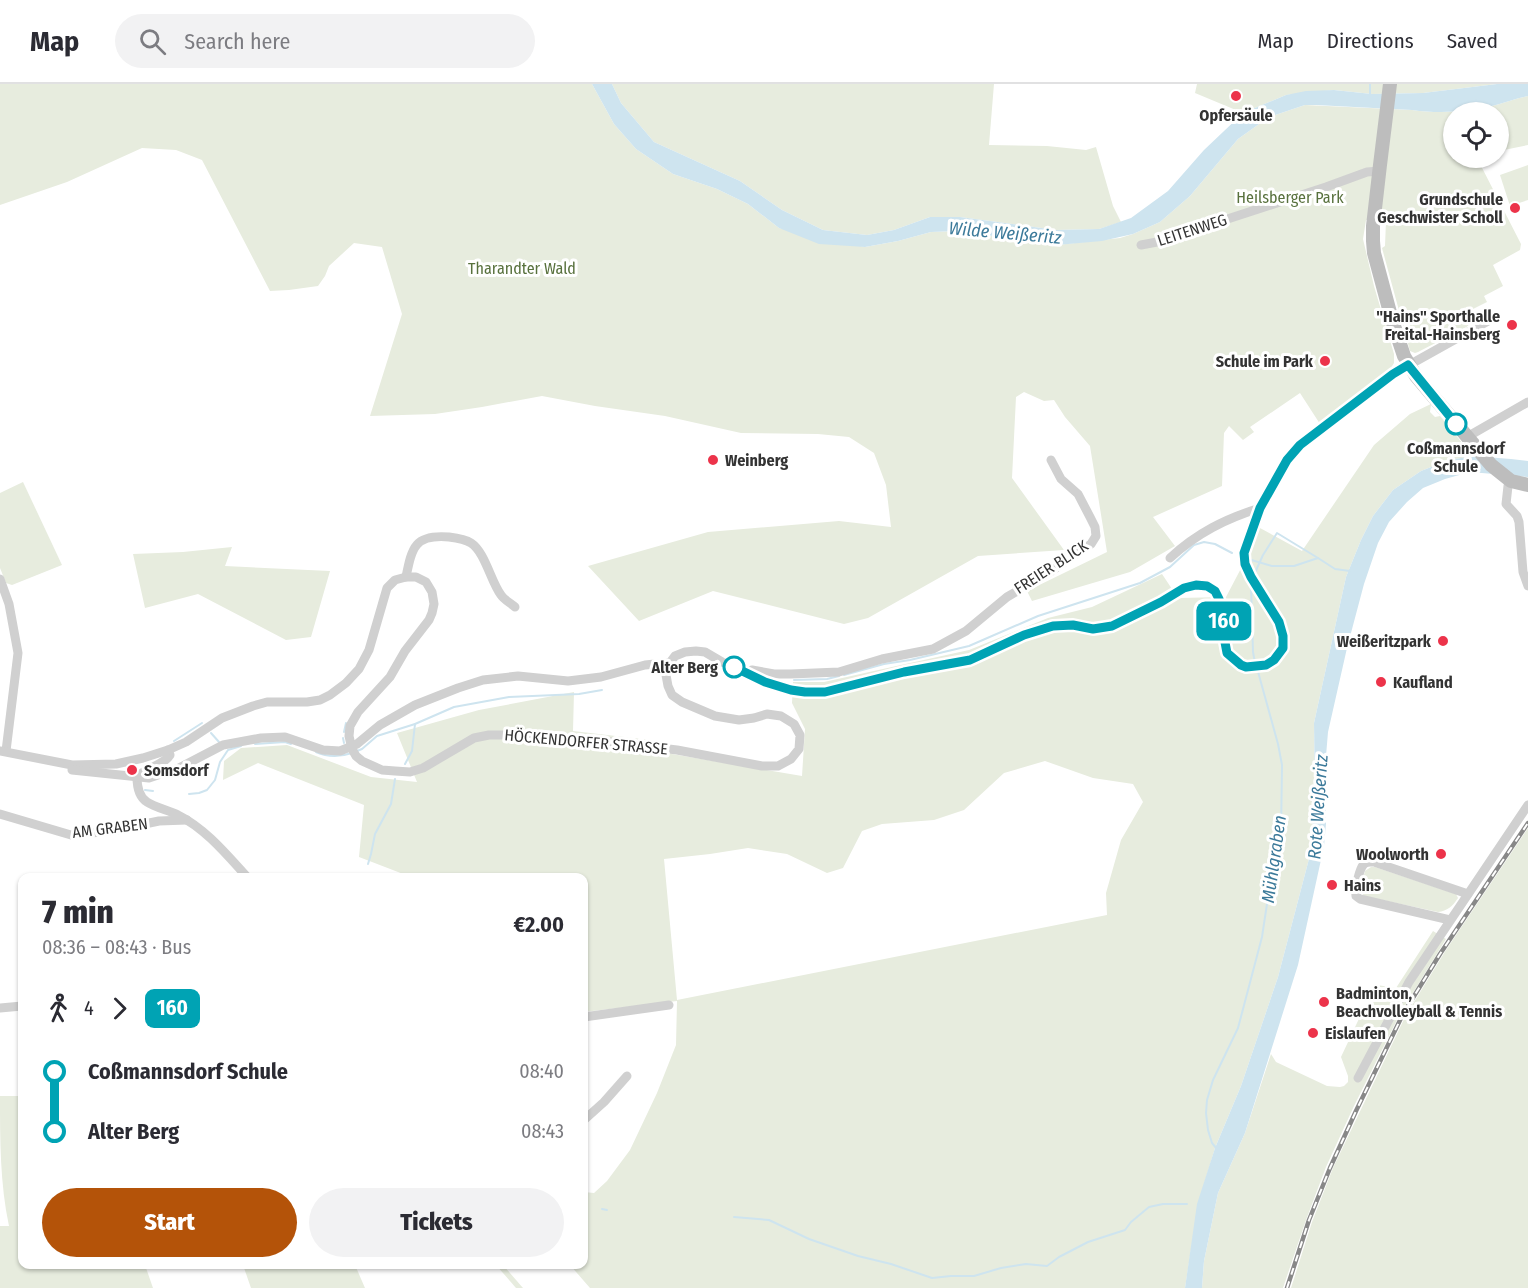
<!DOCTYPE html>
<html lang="en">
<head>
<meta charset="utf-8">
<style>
  body { margin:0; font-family:"Fira Sans Condensed",sans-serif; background:#f2f2f3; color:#2b2b33; height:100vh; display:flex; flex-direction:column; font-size:22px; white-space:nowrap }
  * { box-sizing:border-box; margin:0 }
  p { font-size:20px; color:#7c7c81 }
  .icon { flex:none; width:33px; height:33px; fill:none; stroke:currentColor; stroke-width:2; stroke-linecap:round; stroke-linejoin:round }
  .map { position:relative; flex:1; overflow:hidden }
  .panel { position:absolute; left:18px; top:789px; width:570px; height:396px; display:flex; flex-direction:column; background:#fff; border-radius:12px; box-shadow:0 2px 4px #0004 }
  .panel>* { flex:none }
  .badge { padding:0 12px; border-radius:9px; font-size:21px; line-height:39px }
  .controls { position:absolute; left:1443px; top:18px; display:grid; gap:12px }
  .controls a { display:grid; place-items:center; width:66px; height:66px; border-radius:50%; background:#fff; box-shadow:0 2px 4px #0004; font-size:30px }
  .map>.badge { position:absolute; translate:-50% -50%; box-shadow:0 0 0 3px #fff }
  .legs { display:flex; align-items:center; gap:9px; height:66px; padding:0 24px; font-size:20px }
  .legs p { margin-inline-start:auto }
  .headline { display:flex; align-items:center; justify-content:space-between; height:102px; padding:0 24px }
  h1 { font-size:33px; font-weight:800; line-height:45px }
  .cta { display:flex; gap:12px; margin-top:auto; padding:12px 24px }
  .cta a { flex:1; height:69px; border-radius:36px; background:#b45309; color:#fff; font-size:24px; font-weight:800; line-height:69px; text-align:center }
  .cta a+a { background:#f2f2f3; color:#2b2b33 }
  ul { padding:0 24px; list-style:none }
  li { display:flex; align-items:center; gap:21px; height:60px; font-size:22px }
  li i { display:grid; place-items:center; width:9px; height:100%; margin:0 8px; background:currentColor }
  li i::after { content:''; width:15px; height:15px; margin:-8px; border:4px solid; border-radius:50%; background:#fff }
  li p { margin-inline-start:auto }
  li:first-child i { background:linear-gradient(#0000 50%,currentColor 0) }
  li:last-child i { background:linear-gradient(currentColor 50%,#0000 0) }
  header { display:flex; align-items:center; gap:36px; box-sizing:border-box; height:84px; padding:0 30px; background:#fff; border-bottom:2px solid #e1e1e2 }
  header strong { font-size:28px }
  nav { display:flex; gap:33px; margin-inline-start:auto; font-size:21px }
  .search { width:420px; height:54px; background:#f2f2f3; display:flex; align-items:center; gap:15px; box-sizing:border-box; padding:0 21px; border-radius:33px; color:#7c7c81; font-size:22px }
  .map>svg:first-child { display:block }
  .green { fill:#e7ecde; fill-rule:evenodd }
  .water { fill:#cee4ef }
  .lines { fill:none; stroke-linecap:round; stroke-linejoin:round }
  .stream { stroke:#cee4ef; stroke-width:2 }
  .street { stroke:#d0d0d0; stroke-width:9 }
  .secondary { stroke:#bdbdbd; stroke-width:14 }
  .rail-casing { stroke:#888; stroke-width:4.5 }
  .rail { stroke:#fff; stroke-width:2; stroke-dasharray:7; stroke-linecap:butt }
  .line-1-casing { stroke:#fff; stroke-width:14 }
  .line-1 { stroke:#00a3b4; stroke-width:9 }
  .poi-dot { fill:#ec334a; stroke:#fff; stroke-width:2 }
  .stop-1-dot { fill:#fff; stroke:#00a3b4; stroke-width:3 }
  .labels { text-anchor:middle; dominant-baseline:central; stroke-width:6; stroke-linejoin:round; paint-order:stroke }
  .poi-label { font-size:16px; font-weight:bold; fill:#333; stroke:#fff; text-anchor:start }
  .park-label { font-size:16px; fill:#58713d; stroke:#fff }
  .street-label { font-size:16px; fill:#333; stroke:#fff }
  .stop-label { font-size:16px; font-weight:bold; fill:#333; stroke:#fff }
  .water-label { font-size:18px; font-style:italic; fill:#3c7a9a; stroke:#fff }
</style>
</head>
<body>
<header>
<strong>Map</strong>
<div class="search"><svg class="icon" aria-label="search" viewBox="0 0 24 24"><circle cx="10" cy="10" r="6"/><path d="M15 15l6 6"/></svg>Search here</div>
<nav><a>Map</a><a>Directions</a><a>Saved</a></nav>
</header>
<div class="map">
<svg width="1528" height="1204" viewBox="0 0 1528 1204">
  <rect width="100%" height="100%" fill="#fff"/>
  <g class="green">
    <path d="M0 0H592L614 40 636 65 673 90 717 105 748 120 779 144 865 163 898 157 931 148 958 147 1057 161 1120 154 1133 150 1160 138 1190 112 1238 55 1269 33 1305 21 1412 26C1440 30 1469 28 1496 21 1507 18 1517 14 1528 12V61L1499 67 1498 28H1454V74H1477L1521 160 1520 166 1493 181 1503 202 1484 212 1487 218 1471 226 1476 238 1418 268 1415 269 1410 267 1382 164 1385 162 1386 137 1366 136 1363 155 1374 202 1394 270V279L1389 287 1320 340 1300 309 1250 343 1254 348 1243 356 1229 342 1224 349 1222 402 1153 433 1175 462 1130 488 1032 517 1027 507 1107 468 1090 362 1065 333 1054 316 1044 317 1024 308 1016 313 1012 394 1064 466 978 472 868 534 844 540 713 507 639 537 588 482 708 448 839 437 891 443 886 401 874 369 849 353 818 350 741 349 665 332 595 322 542 312 482 323 435 330 370 332 402 230 382 163 354 159 329 182 325 192 318 202 289 206 270 207 202 76 176 66 142 64 67 98 0 121Z"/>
    <path d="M612 0H994L989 61 1047 62 1086 66 1096 63 1113 122 1121 138 1099 145 1056 146 960 133H930L894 146 867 151 823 146 782 126 740 97 654 58 621 19Z"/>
    <path d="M1197 0H1497L1423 9 1372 10 1334 6 1286 11 1243 29 1195 9Z"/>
    <path d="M1528 81V116L1510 122 1500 91Z"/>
    <path d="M1431 320 1430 328 1435 333 1440 332 1473 372 1449 376 1421 387 1393 406 1373 432 1361 456 1346 493 1314 639 1315 717 1310 771 1278 893 1241 1002 1215 1064 1198 1120 1185 1204H590L570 1181 584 1180V1108L594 1109 607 1097 630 1066 657 1009 676 961 677 917 584 928V794L411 793 359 773 364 721 258 679 223 696 224 677 241 664 287 661 371 693 417 698 397 649 479 626 574 608 573 647 667 658 666 669 802 692 805 645 792 619 793 598H824L969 566 1048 534 1092 523 1162 490 1178 514 1226 513 1247 473 1260 444 1302 467 1374 361 1410 330ZM1045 677 1093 694 1133 700 1143 718 1121 756 1106 809 1107 831 677 916 664 775 710 770 748 764 787 770 827 789 843 784 862 747 882 740 934 736 964 726 1004 689Z"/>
    <path d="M23 398 62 481 12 501 6 499 0 484V409Z"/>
    <path d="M232 463 225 482 330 487 311 553 286 556 198 510 145 524 133 470 183 468Z"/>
    <path d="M1528 744V1204H1291L1312 1138 1333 1084 1406 931 1446 866Z"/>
    <path d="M1371 783H1375L1456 810 1458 814C1453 822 1447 827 1438 828L1364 812 1360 806 1365 787Z"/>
    <path d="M1433 847 1446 855 1400 930 1354 1022 1326 1083 1306 1136 1283 1204H1202L1204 1177 1218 1109 1245 1049 1271 970 1276 978 1327 1002 1340 1003 1344 1002 1348 998V992L1341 973 1364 924 1377 901 1396 904Z"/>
    <path d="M0 1012H22V1180L145 1181 153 1204H0V1142H9C0 1100 0 1055 0 1012Z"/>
    <path d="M243 1181H355L365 1204H251Z"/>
    <path d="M496 1181H503L523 1204H516Z"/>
  </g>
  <g class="water">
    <path d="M592 0H612L621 19 654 58 740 97 782 126 823 146 867 151 894 146 930 133H960L1056 146 1099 145 1131 134 1168 107 1204 66 1243 29 1286 11 1306 7 1334 6 1372 10 1423 9 1497 0H1528V12C1517 14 1507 18 1496 21 1469 28 1440 30 1412 26L1316 21H1305L1269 33 1238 55 1190 112 1160 138 1133 150 1102 157 1057 161 958 147 931 148 898 157 865 163 819 160 779 144 748 120 717 105 673 90 636 65 614 40Z"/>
    <path d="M1473 372 1511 375 1528 377V393L1470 388 1445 395 1423 404 1407 418 1389 438 1378 459 1364 500 1347 564 1328 648 1326 672V740L1324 762 1298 881 1245 1049 1218 1109 1204 1177 1202 1204H1185L1197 1120 1215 1064 1241 1002 1278 893 1310 771 1315 717 1314 639 1346 493 1361 456 1373 432 1393 406 1421 387 1449 376Z"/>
  </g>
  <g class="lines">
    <g class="stream">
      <path d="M1370 0V12"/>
      <path d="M1248 475 1272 482H1294L1318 474 1335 485 1350 487"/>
      <path d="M1253 493 1263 471 1277 449 1318 474"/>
      <path d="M1251 501 1253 568 1255 579"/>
      <path d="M651 590 661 588"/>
      <path d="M844 591 884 580 910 576 969 562 1038 532 1140 499 1170 483 1194 461 1204 458 1215 460 1232 469"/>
      <path d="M794 596 827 595 839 592"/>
      <path d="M344 648 346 639"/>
      <path d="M211 649 219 658"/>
      <path d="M343 654 344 659"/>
      <path d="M174 657 202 639"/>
      <path d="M255 660 285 658 291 660"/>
      <path d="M357 667 362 665 377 652 415 640 454 623 509 613 579 610 602 606"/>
      <path d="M316 668C327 673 340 673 352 669"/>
      <path d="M405 680 412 667 415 640"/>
      <path d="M145 706 153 707"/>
      <path d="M189 710 199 709 207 706 215 696 220 678 228 666 241 662"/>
      <path d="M368 780 371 770 375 750 391 720 395 695"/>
      <path d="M1217 1065 1212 1059 1208 1046 1206 1029 1207 1016 1213 996 1238 944 1262 853 1270 800 1281 749 1282 681 1278 660 1257 584"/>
      <path d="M602 1125 607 1126"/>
      <path d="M734 1133 769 1136 809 1155 858 1172 891 1180 932 1194 951 1192H974L1001 1184 1026 1180 1047 1182 1059 1173 1088 1158 1125 1146 1131 1138 1149 1123 1163 1120H1187"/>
    </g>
    <g class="street">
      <path d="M1141 161 1157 158 1326 103 1367 88 1379 87"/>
      <path d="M1467 353 1528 318"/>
      <path d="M1511 397 1508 402 1506 420 1517 432 1519 438 1523 488 1528 502"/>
      <path d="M1170 474C1197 449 1225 435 1260 424"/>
      <path d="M406 493C412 463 415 450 449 453 457 454 465 455 471 459 485 468 491 498 501 511 504 516 511 519 515 523"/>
      <path d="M0 495 9 520 18 569 6 667"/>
      <path d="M748 590 752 586 774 590H791L839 588 882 575 933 565 966 547 1007 513 1050 488 1091 460 1096 452 1095 443 1090 433 1078 410 1061 395 1051 376"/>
      <path d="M168 666 170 671C163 682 146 683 137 693 137 702 139 713 147 718 156 724 169 726 178 731 206 745 227 771 248 794"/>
      <path d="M0 667 72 681 116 680 143 674 168 666 186 658 222 634 253 622 267 618H307L320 616 330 611 346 599 359 585 369 566 387 504 395 496 406 493H416L426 498 432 508 434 520 432 529 429 536 405 567 390 593 358 628 350 642 349 652 352 665 356 672 362 677 382 686 395 687 410 688 423 684 474 654 489 651H531L611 658 677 666 762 682H778L791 675 799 665 800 651 794 640 781 632 767 630 754 634 739 636 715 632 682 618 672 611 668 602 666 591 669 580 675 572 685 568 696 567 705 568 722 578 777 602 805 608H825L904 588 970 576 1024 551 1053 542 1073 541 1093 545 1112 542 1161 518 1184 504 1196 501 1207 502 1215 507 1219 515 1224 529V553L1227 569 1241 581 1246 583 1266 581 1274 576 1283 564V552L1279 538 1251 493 1245 480 1244 469 1260 424 1287 376 1309 354 1393 290 1488 237"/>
      <path d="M72 686 149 694 179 684 223 661 261 654 285 653 323 666 340 667 357 660 380 641 415 621 458 604 483 596 518 592 568 597 601 593 645 581 665 579 669 580"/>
      <path d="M0 730 71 751 111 747 159 737 187 736"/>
      <path d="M1450 836 1360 815 1356 812C1355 805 1359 785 1364 780 1367 777 1370 778 1374 778L1468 810"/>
      <path d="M0 924 22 922"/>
      <path d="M584 933 669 921"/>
      <path d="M1358 994 1409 898 1528 721"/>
      <path d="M584 1036 604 1018 627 992"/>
    </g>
    <path class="secondary" d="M1390 0 1380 81 1373 142V157L1374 169 1392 236 1404 272 1416 292 1491 381 1511 397 1528 401"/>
    <defs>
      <path id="rail" d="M1287 1204 1309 1136 1330 1084 1356 1027 1403 930 1440 870 1528 739"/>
    </defs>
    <use href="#rail" class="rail-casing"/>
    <use href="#rail" class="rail"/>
  </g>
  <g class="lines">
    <defs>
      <path id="line-1" d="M734 583 765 598 791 606 805 608H825L904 588 970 576 1024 551 1053 542 1073 541 1093 545 1112 542 1161 518 1184 504 1196 501 1207 502 1215 507 1219 515 1224 529V553L1227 569 1241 581 1246 583 1266 581 1274 576 1283 564V552L1279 538 1251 493 1245 480 1244 469 1260 424 1287 376 1300 361 1393 290 1408 281 1456 340"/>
    </defs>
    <use href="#line-1" class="line-1-casing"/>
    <use href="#line-1" class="line-1"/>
  </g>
  <g class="poi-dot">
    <circle cx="1236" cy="12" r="6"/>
    <circle cx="1515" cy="124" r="6"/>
    <circle cx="1512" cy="241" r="6"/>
    <circle cx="1325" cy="277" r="6"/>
    <circle cx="713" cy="376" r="6"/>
    <circle cx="1443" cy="557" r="6"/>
    <circle cx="1381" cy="598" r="6"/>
    <circle cx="132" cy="686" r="6"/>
    <circle cx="1441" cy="770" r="6"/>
    <circle cx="1332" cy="801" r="6"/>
    <circle cx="1324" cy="918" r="6"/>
    <circle cx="1313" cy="949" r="6"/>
  </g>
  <g class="stop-1-dot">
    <circle cx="1456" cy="340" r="10"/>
    <circle cx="734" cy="583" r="10"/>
  </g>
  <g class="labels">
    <g class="poi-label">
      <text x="1236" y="31" text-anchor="middle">Opfersäule</text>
      <text x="1503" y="115" text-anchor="end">Grundschule<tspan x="1503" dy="18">Geschwister Scholl</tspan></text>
      <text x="1500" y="232" text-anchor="end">"Hains" Sporthalle<tspan x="1500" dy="18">Freital-Hainsberg</tspan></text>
      <text x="1313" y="277" text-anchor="end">Schule im Park</text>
      <text x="725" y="376">Weinberg</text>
      <text x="1431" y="557" text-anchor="end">Weißeritzpark</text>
      <text x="1393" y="598">Kaufland</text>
      <text x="144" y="686">Somsdorf</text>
      <text x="1429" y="770" text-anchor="end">Woolworth</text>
      <text x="1344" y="801">Hains</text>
      <text x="1336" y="909">Badminton,<tspan x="1336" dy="18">Beachvolleyball &amp; Tennis</tspan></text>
      <text x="1325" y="949">Eislaufen</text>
    </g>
    <g class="park-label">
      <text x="1290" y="113">Heilsberger Park</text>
      <text x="522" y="184">Tharandter Wald</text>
    </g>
    <g class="street-label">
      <text transform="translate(1192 146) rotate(-18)">LEITENWEG</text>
      <text transform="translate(1051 483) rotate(-33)">FREIER BLICK</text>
      <text transform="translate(586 658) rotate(5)">HÖCKENDORFER STRASSE</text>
      <text transform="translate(110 744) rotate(-7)">AM GRABEN</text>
    </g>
    <g class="stop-label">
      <text x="1456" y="364">Coßmannsdorf<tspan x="1456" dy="18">Schule</tspan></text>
      <text x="718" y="583" text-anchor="end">Alter Berg</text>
    </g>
    <g class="water-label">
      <text transform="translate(1005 149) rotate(5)">Wilde Weißeritz</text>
      <text transform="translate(1318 723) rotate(-86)">Rote Weißeritz</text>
      <text transform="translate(1274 775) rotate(-82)">Mühlgraben</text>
    </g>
  </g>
</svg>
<div class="controls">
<a><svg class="icon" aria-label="locate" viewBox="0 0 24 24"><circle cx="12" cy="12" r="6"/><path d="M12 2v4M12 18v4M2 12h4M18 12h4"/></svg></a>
</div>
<b class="badge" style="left:1224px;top:537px;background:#00a3b4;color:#fff">160</b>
<section class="panel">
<div class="headline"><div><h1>7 min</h1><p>08:36 – 08:43 · Bus</p></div><b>€2.00</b></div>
<div class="legs"><svg class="icon" aria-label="walk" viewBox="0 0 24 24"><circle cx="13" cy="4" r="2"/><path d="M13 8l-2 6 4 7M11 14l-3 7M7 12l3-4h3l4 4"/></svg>4<svg class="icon" aria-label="forward" viewBox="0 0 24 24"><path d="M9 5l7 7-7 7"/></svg><b class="badge" style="background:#00a3b4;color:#fff">160</b></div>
<ul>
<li><i style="color:#00a3b4"></i><b>Coßmannsdorf Schule</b><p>08:40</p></li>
<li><i style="color:#00a3b4"></i><b>Alter Berg</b><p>08:43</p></li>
</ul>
<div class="cta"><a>Start</a><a>Tickets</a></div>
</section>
</div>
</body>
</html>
